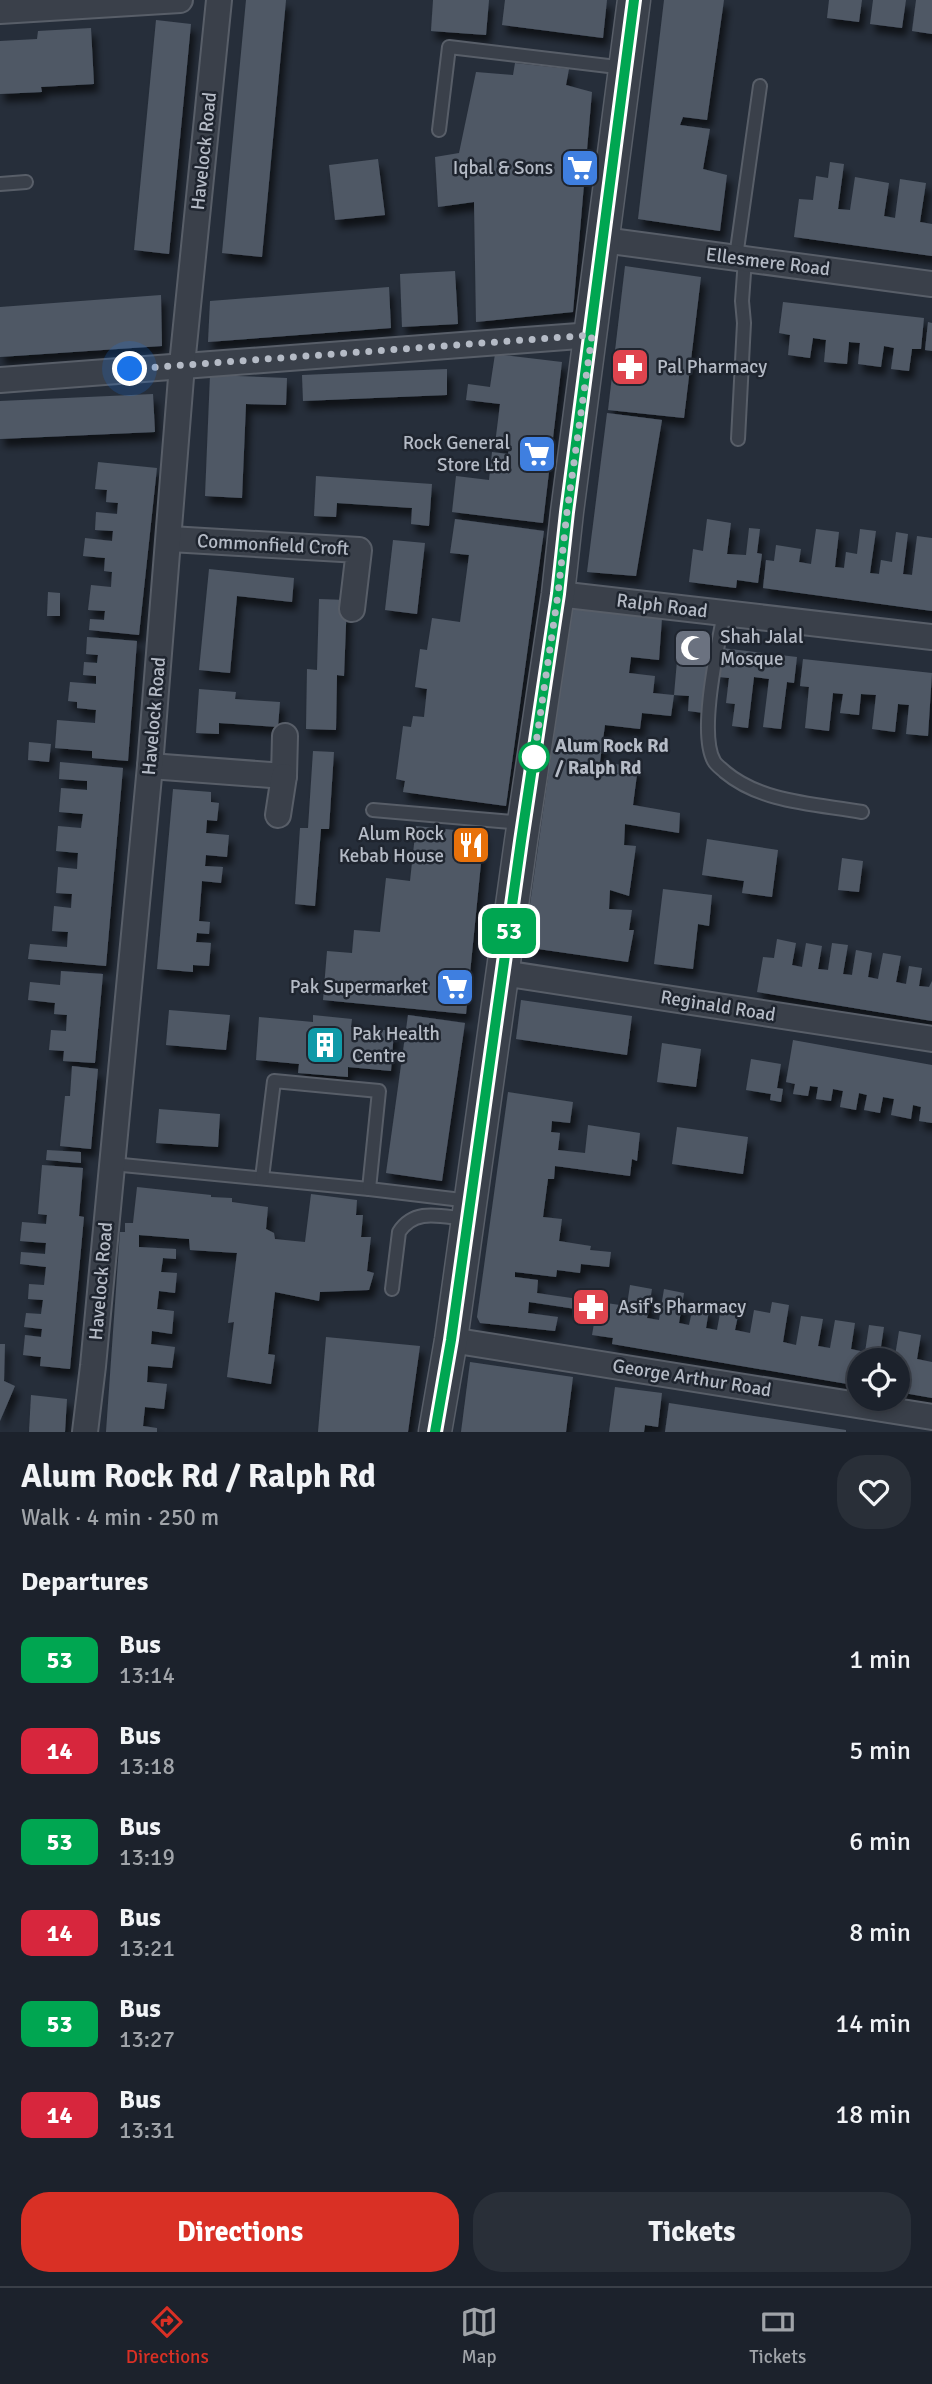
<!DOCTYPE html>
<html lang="en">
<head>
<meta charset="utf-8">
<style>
  body { margin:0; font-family:Signika,sans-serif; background:#292f38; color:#f1f3f6; height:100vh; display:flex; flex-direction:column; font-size:26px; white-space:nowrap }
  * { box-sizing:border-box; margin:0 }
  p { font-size:23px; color:#a0a4a9 }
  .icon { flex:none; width:38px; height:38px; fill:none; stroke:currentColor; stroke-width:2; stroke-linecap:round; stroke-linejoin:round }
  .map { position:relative; height:1432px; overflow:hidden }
  .details { display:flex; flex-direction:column; background:#1c222c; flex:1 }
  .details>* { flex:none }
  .badge { padding:0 14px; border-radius:10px; font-size:24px; line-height:46px }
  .buttons { position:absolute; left:847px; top:1348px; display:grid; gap:14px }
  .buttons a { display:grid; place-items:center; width:63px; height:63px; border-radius:50%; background:#1c222c; box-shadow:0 4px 10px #0003,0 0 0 2px #3a3f48; font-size:35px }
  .you { position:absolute; width:35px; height:35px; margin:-18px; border:5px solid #fff; border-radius:50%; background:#1a73e8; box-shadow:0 0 0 10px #1a73e833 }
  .map>.badge { position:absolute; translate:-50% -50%; box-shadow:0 0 0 4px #fff }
  h2 { padding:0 21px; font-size:26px; line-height:63px }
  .round { display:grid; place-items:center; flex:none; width:74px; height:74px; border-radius:28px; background:#292f38 }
  .head { display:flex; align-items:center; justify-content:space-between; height:119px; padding:0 21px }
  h1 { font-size:33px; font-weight:700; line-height:52px }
  .action { display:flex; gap:14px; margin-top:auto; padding:14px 21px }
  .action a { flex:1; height:80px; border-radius:28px; background:#d93025; color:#fff; font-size:28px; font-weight:700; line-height:80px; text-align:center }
  .action a+a { background:#292f38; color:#f1f3f6 }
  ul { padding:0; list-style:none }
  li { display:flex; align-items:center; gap:21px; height:91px; padding:0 21px }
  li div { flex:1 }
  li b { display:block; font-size:26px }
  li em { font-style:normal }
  li .badge { min-width:77px; font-weight:700; text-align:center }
  .menu { display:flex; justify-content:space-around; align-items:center; height:98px; border-top:2px solid #3a3f48; background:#1c222c; font-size:19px; color:#a0a4a9 }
  .menu a { display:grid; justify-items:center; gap:4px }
  .menu .active { color:#d93025 }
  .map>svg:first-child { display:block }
  .building { fill:#4f5865; filter:url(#shadow) }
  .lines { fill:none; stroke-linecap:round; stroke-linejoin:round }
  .service-casing { stroke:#585e68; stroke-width:16 }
  .minor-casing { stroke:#585e68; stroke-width:28 }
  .tertiary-casing { stroke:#585e68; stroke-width:35 }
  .service { stroke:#3a404a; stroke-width:12 }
  .minor { stroke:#3a404a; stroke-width:24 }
  .tertiary { stroke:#3a404a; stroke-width:32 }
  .line-casing { stroke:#fff; stroke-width:16 }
  .line { stroke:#00a651; stroke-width:10 }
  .walk { stroke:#b5bbc6; stroke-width:7; stroke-dasharray:0 12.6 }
  .stop-dot { fill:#fff; stroke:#00a651; stroke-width:3.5 }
  .labels { text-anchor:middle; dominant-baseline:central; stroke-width:5; stroke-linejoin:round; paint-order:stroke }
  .street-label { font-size:19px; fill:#b5bbc6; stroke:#1f252f }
  .poi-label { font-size:19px; fill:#b5bbc6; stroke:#1f252f; text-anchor:end }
  .stop-label { font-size:19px; font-weight:bold; fill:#b5bbc6; stroke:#1f252f; text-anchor:start }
</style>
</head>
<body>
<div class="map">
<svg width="932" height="1432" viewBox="0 0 932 1432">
  <defs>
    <filter id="shadow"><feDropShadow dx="4.5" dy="8" stdDeviation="3.5" flood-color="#0009"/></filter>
  </defs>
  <rect width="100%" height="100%" fill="#262e3a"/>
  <g class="building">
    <path d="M246 0H286L262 257 222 253Z"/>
    <path d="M433 0H489L486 35 431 31Z"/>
    <path d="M505 0H607L603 38 502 25Z"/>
    <path d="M664 0H724L707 120 683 117 680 125 710 129 703 169 727 175 720 231 638 219Z"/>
    <path d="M829 0H862L859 22 827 18Z"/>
    <path d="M873 0H906L902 28 870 24Z"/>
    <path d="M916 0H932V34L912 31Z"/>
    <path d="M156 20 191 24 169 254 134 250Z"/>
    <path d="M91 28 94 84 41 87 42 92 0 94V41L37 39 38 31Z"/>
    <path d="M515 63 569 69 566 85 592 92 573 312 476 322 474 202 438 207 435 157 459 153 476 72 513 75Z"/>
    <path d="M378 159 385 215 335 220 329 165Z"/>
    <path d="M830 162 844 164 838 209 850 210 855 177 889 183 884 216 895 218 900 179 926 183 920 222 932 224V256L794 237 799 199 813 200 816 176 828 178Z"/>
    <path d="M625 266 701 277 684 418 608 410Z"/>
    <path d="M455 271 458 324 402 327 400 274Z"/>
    <path d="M389 287 391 328 208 342 210 301Z"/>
    <path d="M161 295 162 346 0 357V307Z"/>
    <path d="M783 302 924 318 921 349H912L909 371 891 369 894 348 884 346 881 367 858 364 860 343 849 342 847 364 824 362 826 340 813 338 810 358 788 355 790 335 779 333Z"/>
    <path d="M928 322 932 323V351L925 350Z"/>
    <path d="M495 354 562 362 543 523 452 512 456 476 489 480 492 452 508 454 509 446 495 444 500 404 466 400 468 384 490 387Z"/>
    <path d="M447 369V395L303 401 302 375Z"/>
    <path d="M210 375 287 378 286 405 246 404 242 498 205 496Z"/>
    <path d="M153 394 155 432 0 439V401Z"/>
    <path d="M607 413 662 420 636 576 587 572Z"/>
    <path d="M98 462 157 468 139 635 89 630 90 619 104 620 105 611 88 610 91 585 111 587 112 572 104 571 105 558 83 556 85 538 112 541 113 531 95 530 96 512 117 514 118 503 106 502 107 490 95 489Z"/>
    <path d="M316 476 432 484 429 526 411 524 412 508 337 503 336 517 314 516Z"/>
    <path d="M455 519 544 531 506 806 403 792 405 781 396 779 403 726 411 727 413 716 424 717 427 689 415 687 420 649 427 650 432 618 460 622 469 555 450 553Z"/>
    <path d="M707 519 731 523 727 554 746 555 749 528 760 529 757 553 762 554 758 583 737 580 736 588 689 582 693 549 703 551Z"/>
    <path d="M816 529 839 532 835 567 844 568 846 552 857 554 860 529 876 531 870 573 879 574 881 560 892 562 896 532 908 534 903 574 912 575 917 536 932 538V611L763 588 766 560 774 561 776 545 801 549 799 562 811 564Z"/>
    <path d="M393 540 425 543 417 614 385 610Z"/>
    <path d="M209 569 294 578 292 602 237 596 230 673 199 670Z"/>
    <path d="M48 592 60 593V616H47Z"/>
    <path d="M319 599 347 600 344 676 337 675 336 730 306 729 307 669 317 670Z"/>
    <path d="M572 607 662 618 659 660 631 657 629 673 655 676 653 693 674 695 671 716 642 713 640 729 605 725 600 762 638 767 633 805 680 813 679 833 625 824 624 845 636 846 629 896 610 890 609 909 632 910 629 930H634L628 962 524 947Z"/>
    <path d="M87 637 137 641 128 761 92 758V751L55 748 57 720 95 723 96 710 77 708V702L68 701 70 682 96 684V676L83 675 84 662 97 663 98 655 86 654Z"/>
    <path d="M679 638 711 641 704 713 688 711 689 696 674 695Z"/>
    <path d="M722 648 797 657 794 683 787 682 781 729 763 727 769 679 754 677 748 728 732 726 735 704 726 703 729 678 719 677Z"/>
    <path d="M803 659 932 673 928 736 906 734 909 705 898 704 895 732 872 729 876 695 861 694 859 715 840 713 843 694 833 693 829 731 805 728 809 687 800 686Z"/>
    <path d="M199 689 236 692 235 699 280 702 278 727 219 723V734L196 733Z"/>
    <path d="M29 742 51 744 49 762 28 760Z"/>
    <path d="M313 751 334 752 329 829H321L315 906 295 904 300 828H308Z"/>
    <path d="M60 762 123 768 106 966 28 959 30 944 67 947 68 932 52 931 54 906 71 908 72 894 56 893 58 867 77 869 78 853 56 851 58 826 81 828 83 814 59 812 61 788 87 790V781L59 779Z"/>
    <path d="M173 789 211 792V802L219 803 217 821 207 820 206 833 229 835 227 857 206 855 205 866 223 867 221 883 202 881 199 921 210 922 209 934 197 933 196 942 211 943 209 966 193 965V972L157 969Z"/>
    <path d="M416 826 484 833 466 1014 323 1000 327 951 352 953 354 930 380 932 386 878 410 881Z"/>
    <path d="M707 839 778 850 772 897 742 893 744 881 702 875Z"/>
    <path d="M842 858 863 861 859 892 838 890Z"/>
    <path d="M663 889 712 895 709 926 698 924 693 969 654 964Z"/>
    <path d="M777 939 796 943 792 965 802 967 806 943 822 946 818 969 828 970 832 943 848 945 843 974 852 975 856 950 872 953 868 977 878 979 883 953 901 956 896 982 906 984 909 966 922 968 919 986 929 987 932 981V1021L757 992 763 957 774 958Z"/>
    <path d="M61 971 103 974 95 1063 63 1061 64 1051 49 1050 51 1030 66 1031 67 1015 54 1014 55 1003 28 1000 30 982 60 985Z"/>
    <path d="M521 1000 632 1016 627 1055 516 1039Z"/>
    <path d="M169 1010 230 1015 226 1050 166 1045Z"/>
    <path d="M313 1015 352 1019 351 1027 394 1031 391 1071 348 1067V1077L298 1073 299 1064 256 1060 259 1017 313 1022Z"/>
    <path d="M408 1015 465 1023 442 1181 386 1173Z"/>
    <path d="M793 1040 932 1065V1123L919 1121 921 1107 913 1105 911 1119 891 1115 894 1099 883 1097 880 1113 864 1110 867 1095 859 1093 856 1110 840 1107 843 1091 833 1089 831 1101 816 1099 818 1087 810 1086 808 1096 793 1094 795 1084 786 1082Z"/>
    <path d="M662 1043 701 1049 696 1087 657 1082Z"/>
    <path d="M751 1059 781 1064 777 1088 783 1089 781 1102 770 1100 771 1094 746 1090Z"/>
    <path d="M72 1066 98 1069 91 1149 60 1146 65 1096H70Z"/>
    <path d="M508 1092 573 1102 570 1123 552 1121 551 1132 560 1133 558 1150 585 1153 588 1125 640 1133 637 1161 632 1159 630 1176 555 1166 554 1179H548L543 1217 562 1219 559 1241 591 1246 590 1250 611 1252 609 1267 581 1264 580 1273 557 1270 556 1277 515 1272V1277L538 1280 537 1293 620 1305 616 1310 626 1312 630 1285 652 1289 647 1318 659 1320 664 1289 684 1293 679 1323 689 1325 693 1307 709 1310 706 1328 717 1330 721 1308 739 1311 735 1330 750 1333 754 1310 770 1313 772 1302 789 1305 783 1342 796 1345 801 1316 823 1319 818 1346 830 1348 835 1320 855 1323 851 1349 865 1352 869 1325 884 1327 880 1353 895 1356 899 1331 921 1335 917 1359 932 1362V1398L898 1392V1360H859V1386L612 1344 613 1338 592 1335 596 1312 529 1302 528 1313 558 1317 555 1331 480 1323 477 1317Z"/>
    <path d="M159 1109 220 1114 218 1147 156 1143Z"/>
    <path d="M677 1127 748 1137 743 1174 672 1164Z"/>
    <path d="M47 1150 81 1152V1163L46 1160Z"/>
    <path d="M42 1165 83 1168 79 1216 84 1217 70 1369 40 1366 41 1357 23 1355 25 1335 41 1337 42 1329 24 1327 26 1313 41 1314 43 1300 28 1299 29 1284 44 1285 46 1267 20 1264 21 1252 45 1254 46 1243 20 1241 22 1222 46 1224 47 1215 38 1214Z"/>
    <path d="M137 1187 211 1195V1197L232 1198V1202L268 1207 266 1229 274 1233 275 1239 305 1242 311 1194 357 1200 356 1215H363L361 1237H371L367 1271 374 1273 369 1290 320 1292 319 1301 275 1292 268 1354 275 1355 271 1384 227 1377 234 1322 228 1323 237 1253 190 1250 189 1239 139 1235V1247L176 1249V1259L163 1258 161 1272 177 1273 175 1293 159 1291 157 1309 174 1311 172 1334 152 1331 151 1344 175 1347 172 1368 148 1366 147 1382 167 1384 164 1409 145 1407 143 1426 157 1428V1432H106L120 1232H125V1223H133Z"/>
    <path d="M326 1337 420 1346 408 1432H318Z"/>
    <path d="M0 1344H5L4 1381 15 1386 0 1421Z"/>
    <path d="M470 1362 573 1377 566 1432H461Z"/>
    <path d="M615 1387 662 1393 658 1427 645 1425 644 1432H609Z"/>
    <path d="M31 1395 67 1399 65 1432H29Z"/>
    <path d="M669 1403 846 1430V1432H665Z"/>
  </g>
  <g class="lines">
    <defs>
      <g id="service">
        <path d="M439 130 449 47 625 68"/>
        <path d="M0 184 26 182"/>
        <path d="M736 257 760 86"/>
        <path d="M738 439 744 323 742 301 745 259"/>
        <path d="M724 613C718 646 698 733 714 761 716 765 722 769 725 772 762 803 817 804 862 812"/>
        <path d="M373 810 523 823"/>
        <path d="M112 1164 369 1189 470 1201"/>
        <path d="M262 1178 274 1081 379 1091 369 1189"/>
        <path d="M392 1289 399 1232C415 1207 442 1217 467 1219"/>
      </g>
      <g id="minor">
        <path d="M0 11 180 0"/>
        <path d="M603 240 932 284"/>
        <path d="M0 380 592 335"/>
        <path d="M170 539 359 550 352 609"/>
        <path d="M558 594 932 637"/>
        <path d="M150 766 284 776 285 736"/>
        <path d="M278 815 284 776"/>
        <path d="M503 973 932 1039"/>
        <path d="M451 1340 932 1417"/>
        <path d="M85 1432 93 1366 150 766 182 365 219 0"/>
      </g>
      <path id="tertiary" d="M435 1432 451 1340 521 841 558 594 567 512 634 0"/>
    </defs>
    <use href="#service" class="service-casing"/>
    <use href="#minor" class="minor-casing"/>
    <use href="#tertiary" class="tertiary-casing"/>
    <use href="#service" class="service"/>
    <use href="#minor" class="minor"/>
    <use href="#tertiary" class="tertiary"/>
  </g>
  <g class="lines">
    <defs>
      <path id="line" d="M435 1432 451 1340 521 841 558 594 567 512 634 0"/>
    </defs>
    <use href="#line" class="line-casing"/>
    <use href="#line" class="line"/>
    <path class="walk" d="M130 369 592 335 567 512 558 594 534 757"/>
  </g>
  <defs>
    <symbol id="supermarket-square" viewBox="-11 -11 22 22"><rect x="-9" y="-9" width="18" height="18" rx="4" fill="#3f7fe0" stroke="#1f252f"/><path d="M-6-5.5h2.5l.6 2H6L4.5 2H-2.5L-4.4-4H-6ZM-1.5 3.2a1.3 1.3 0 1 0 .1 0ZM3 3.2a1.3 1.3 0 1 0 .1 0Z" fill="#fff"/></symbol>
    <symbol id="pharmacy-square" viewBox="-11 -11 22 22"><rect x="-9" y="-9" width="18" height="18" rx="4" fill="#e0444e" stroke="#1f252f"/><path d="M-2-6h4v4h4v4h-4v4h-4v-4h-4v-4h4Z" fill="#fff"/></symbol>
    <symbol id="mosque-square" viewBox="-11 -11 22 22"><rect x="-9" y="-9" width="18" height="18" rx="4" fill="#6b7280" stroke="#1f252f"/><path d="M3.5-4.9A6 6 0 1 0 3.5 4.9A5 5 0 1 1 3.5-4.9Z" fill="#fff"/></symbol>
    <symbol id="restaurant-square" viewBox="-11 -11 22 22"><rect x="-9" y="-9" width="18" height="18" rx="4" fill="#e8710a" stroke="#1f252f"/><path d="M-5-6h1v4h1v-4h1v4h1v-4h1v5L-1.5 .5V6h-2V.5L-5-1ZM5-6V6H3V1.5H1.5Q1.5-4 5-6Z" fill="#fff"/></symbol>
    <symbol id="building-square" viewBox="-11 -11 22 22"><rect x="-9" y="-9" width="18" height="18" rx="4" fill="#0f9aa8" stroke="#1f252f"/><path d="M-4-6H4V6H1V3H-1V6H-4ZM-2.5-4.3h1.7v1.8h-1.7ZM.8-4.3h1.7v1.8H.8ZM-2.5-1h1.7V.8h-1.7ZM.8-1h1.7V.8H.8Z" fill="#fff"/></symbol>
  </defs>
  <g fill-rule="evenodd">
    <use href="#supermarket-square" x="558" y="146" width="44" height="44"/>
    <use href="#pharmacy-square" x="608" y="345" width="44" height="44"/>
    <use href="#supermarket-square" x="515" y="432" width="44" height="44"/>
    <use href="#mosque-square" x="671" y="626" width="44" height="44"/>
    <use href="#restaurant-square" x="449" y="823" width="44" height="44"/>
    <use href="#supermarket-square" x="433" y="965" width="44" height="44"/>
    <use href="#building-square" x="303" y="1023" width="44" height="44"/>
    <use href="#pharmacy-square" x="569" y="1285" width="44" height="44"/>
  </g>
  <circle class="stop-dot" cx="534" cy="757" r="14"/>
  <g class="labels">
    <g class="street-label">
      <text transform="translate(204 151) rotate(-84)">Havelock Road</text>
      <text transform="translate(768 262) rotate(7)">Ellesmere Road</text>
      <text transform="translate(273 545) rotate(3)">Commonfield Croft</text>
      <text transform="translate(662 606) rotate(7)">Ralph Road</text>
      <text transform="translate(154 716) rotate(-85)">Havelock Road</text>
      <text transform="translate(718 1006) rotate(9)">Reginald Road</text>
      <text transform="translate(101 1281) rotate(-85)">Havelock Road</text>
      <text transform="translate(692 1378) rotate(9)">George Arthur Road</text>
    </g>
    <g class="poi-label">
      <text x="553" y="168">Iqbal &amp; Sons</text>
      <text x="657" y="367" text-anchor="start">Pal Pharmacy</text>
      <text x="510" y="443">Rock General<tspan x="510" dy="22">Store Ltd</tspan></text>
      <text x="720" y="637" text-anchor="start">Shah Jalal<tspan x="720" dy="22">Mosque</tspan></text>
      <text x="444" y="834">Alum Rock<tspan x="444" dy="22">Kebab House</tspan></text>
      <text x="428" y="987">Pak Supermarket</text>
      <text x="352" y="1034" text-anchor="start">Pak Health<tspan x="352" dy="22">Centre</tspan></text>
      <text x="618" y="1307" text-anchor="start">Asif's Pharmacy</text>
    </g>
    <g class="stop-label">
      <text x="555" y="746">Alum Rock Rd<tspan x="555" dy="22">/ Ralph Rd</tspan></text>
    </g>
  </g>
</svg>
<div class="buttons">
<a><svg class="icon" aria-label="locate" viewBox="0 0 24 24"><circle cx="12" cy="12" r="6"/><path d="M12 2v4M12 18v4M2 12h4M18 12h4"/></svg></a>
</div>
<div class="you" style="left:130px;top:369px"></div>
<b class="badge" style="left:509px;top:931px;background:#00a651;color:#fff">53</b>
</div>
<section class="details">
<div class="head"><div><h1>Alum Rock Rd / Ralph Rd</h1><p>Walk · 4 min · 250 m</p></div><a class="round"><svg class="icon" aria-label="heart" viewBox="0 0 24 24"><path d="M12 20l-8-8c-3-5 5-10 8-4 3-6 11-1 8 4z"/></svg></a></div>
<h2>Departures</h2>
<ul>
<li><span class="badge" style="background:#00a651;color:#fff">53</span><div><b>Bus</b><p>13:14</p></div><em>1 min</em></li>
<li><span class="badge" style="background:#d7263d;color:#fff">14</span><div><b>Bus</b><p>13:18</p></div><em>5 min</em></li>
<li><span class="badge" style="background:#00a651;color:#fff">53</span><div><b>Bus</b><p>13:19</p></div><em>6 min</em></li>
<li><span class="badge" style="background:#d7263d;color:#fff">14</span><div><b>Bus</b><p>13:21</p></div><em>8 min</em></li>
<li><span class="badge" style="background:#00a651;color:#fff">53</span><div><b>Bus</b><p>13:27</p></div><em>14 min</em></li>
<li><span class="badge" style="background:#d7263d;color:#fff">14</span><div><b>Bus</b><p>13:31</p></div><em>18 min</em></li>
</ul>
<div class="action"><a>Directions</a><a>Tickets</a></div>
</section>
<nav class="menu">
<a class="active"><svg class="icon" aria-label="directions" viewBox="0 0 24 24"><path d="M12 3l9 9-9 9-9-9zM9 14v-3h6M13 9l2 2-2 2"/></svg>Directions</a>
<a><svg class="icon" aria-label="map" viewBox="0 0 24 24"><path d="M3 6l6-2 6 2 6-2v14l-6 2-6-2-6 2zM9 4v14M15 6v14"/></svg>Map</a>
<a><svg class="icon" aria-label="tickets" viewBox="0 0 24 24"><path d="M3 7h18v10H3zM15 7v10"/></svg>Tickets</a>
</nav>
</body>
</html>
